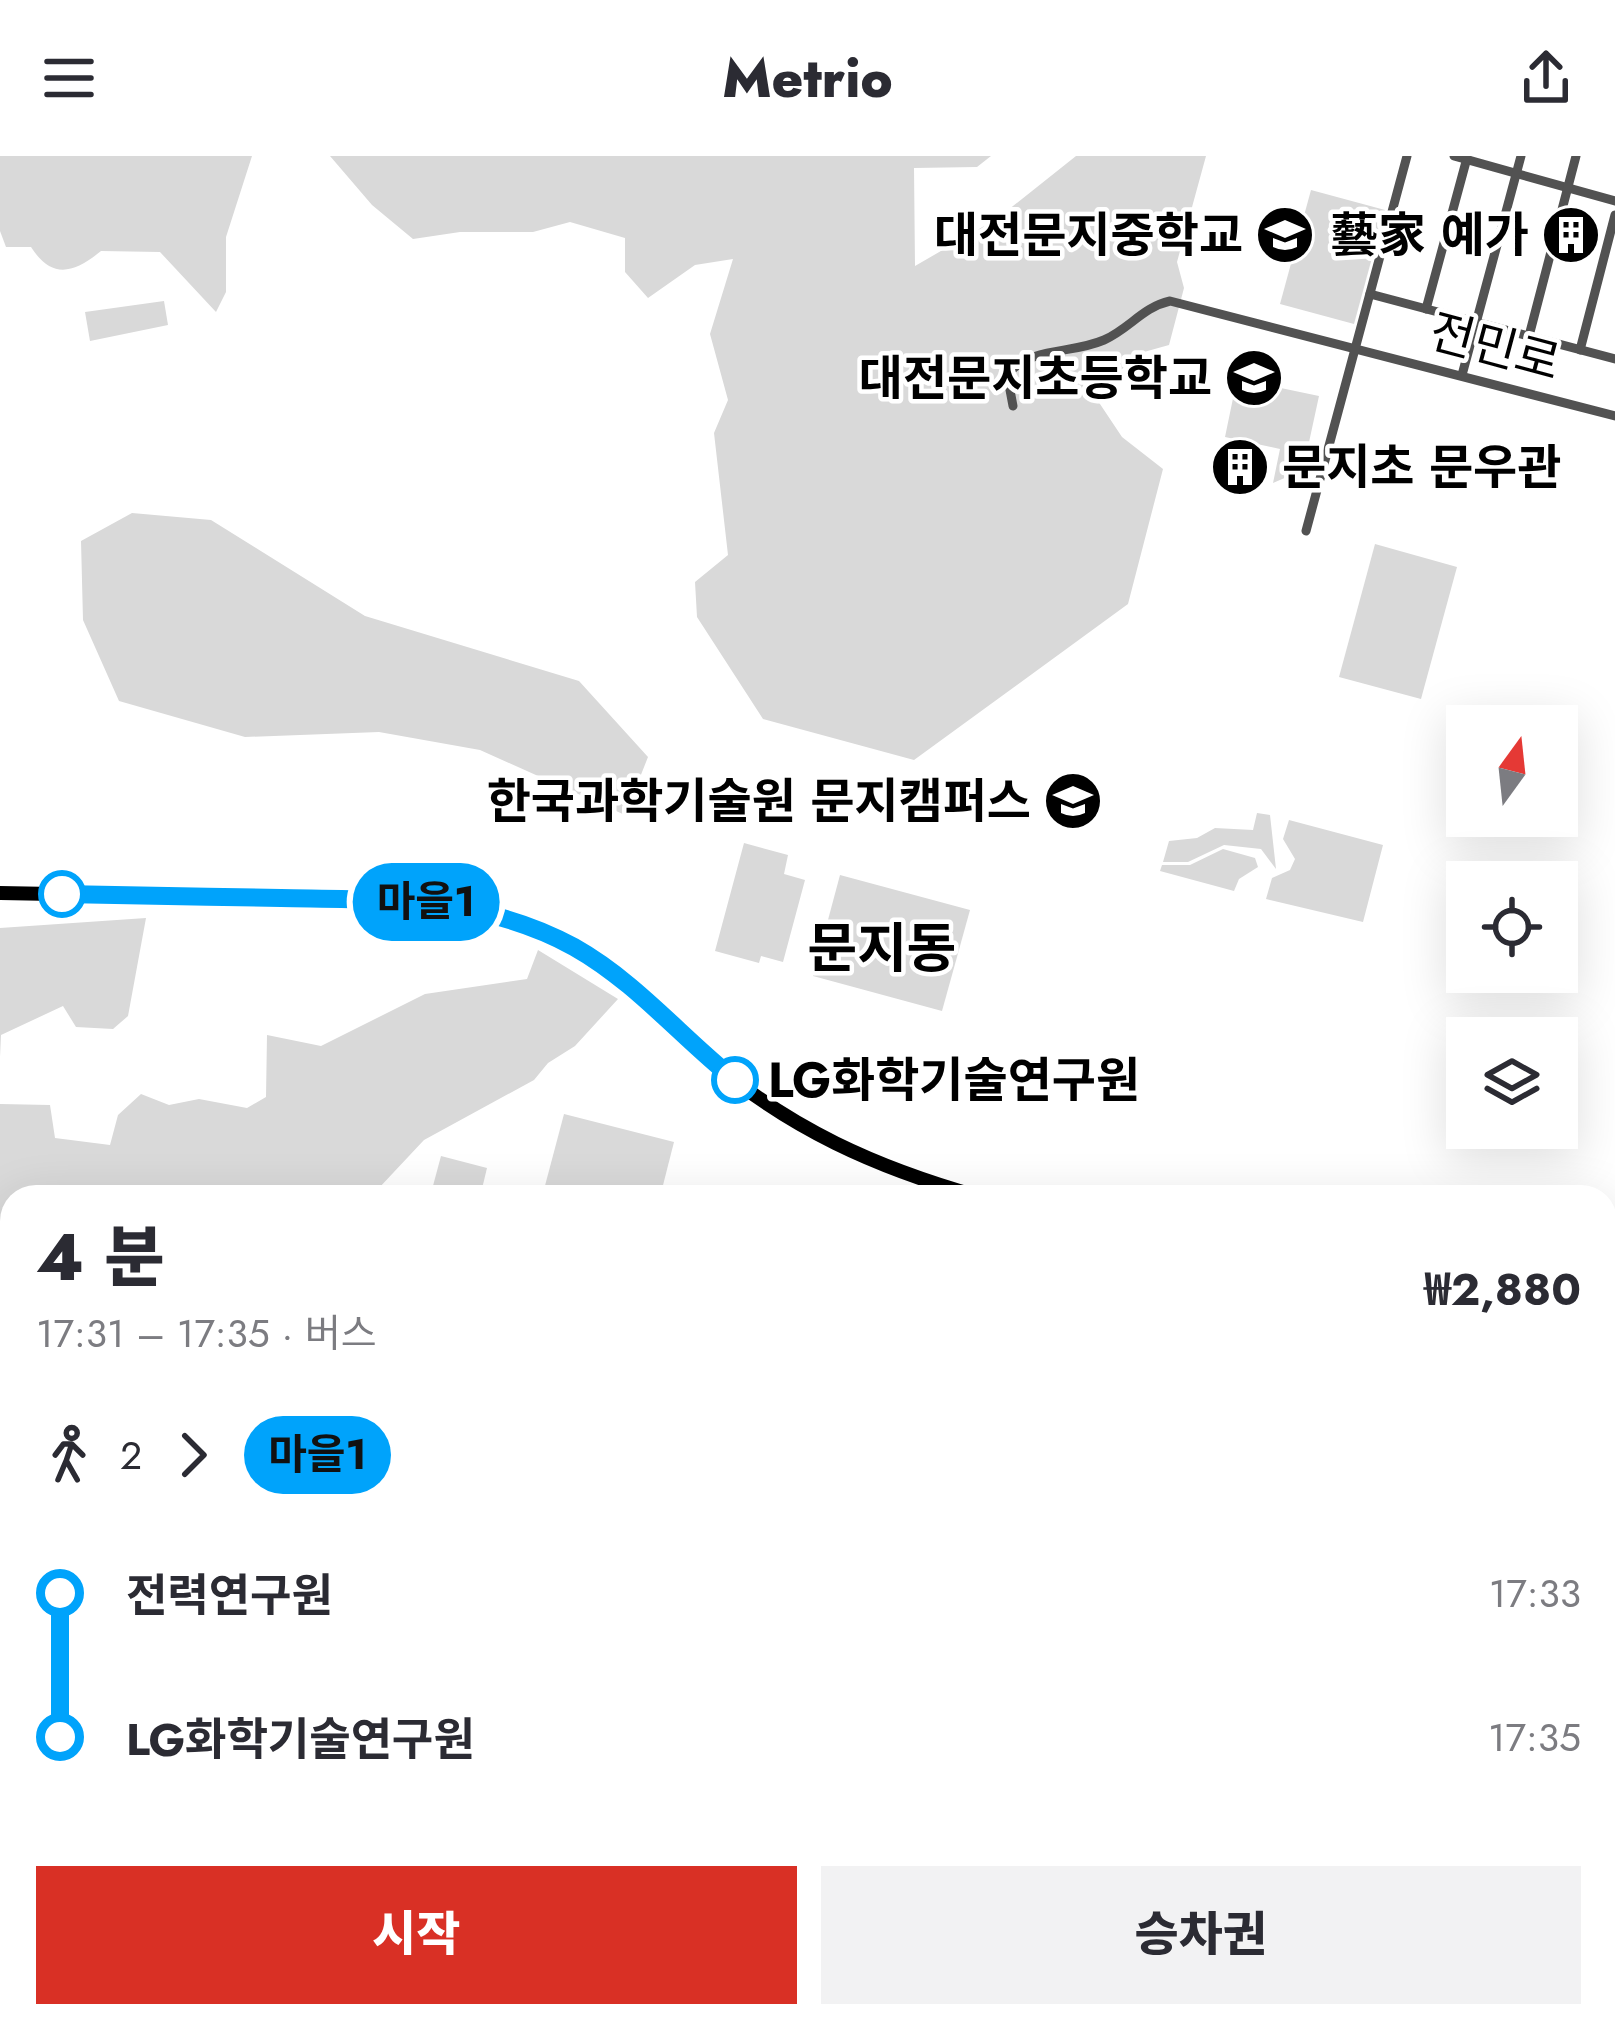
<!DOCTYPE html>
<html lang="ko">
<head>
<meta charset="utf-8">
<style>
  body { margin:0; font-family:Jost,"Noto Sans KR",sans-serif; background:#f2f2f3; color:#2b2b33; height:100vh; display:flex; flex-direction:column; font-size:45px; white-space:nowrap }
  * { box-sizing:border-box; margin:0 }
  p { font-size:39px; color:#7c7c81 }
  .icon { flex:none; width:66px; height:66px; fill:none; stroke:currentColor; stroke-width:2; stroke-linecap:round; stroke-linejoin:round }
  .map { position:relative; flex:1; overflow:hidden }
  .drawer { position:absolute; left:0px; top:1029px; width:1617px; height:843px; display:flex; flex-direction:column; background:#fff; border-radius:36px 36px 0 0; box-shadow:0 12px 48px #0002 }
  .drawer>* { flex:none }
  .badge { padding:0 24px; border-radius:39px; font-size:42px; line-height:78px }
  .needle { width:78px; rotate:15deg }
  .fabs { position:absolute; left:1446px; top:549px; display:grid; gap:24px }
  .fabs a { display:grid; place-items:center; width:132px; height:132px; border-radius:0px; background:#fff; box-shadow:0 12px 48px #0002; font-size:60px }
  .map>.badge { position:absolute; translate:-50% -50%; box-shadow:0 0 0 6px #fff }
  .legs { display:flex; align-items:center; gap:18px; height:132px; padding:0 36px; font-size:39px }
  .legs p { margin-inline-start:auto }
  .summary { display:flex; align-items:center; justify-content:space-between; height:204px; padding:0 36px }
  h1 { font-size:66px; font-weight:800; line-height:90px }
  .action { display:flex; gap:24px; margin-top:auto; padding:24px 36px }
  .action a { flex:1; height:138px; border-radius:0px; background:#d93025; color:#fff; font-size:48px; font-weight:800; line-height:138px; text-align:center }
  .action a+a { background:#f2f2f3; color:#2b2b33 }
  ul { padding:0 36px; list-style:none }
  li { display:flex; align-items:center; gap:42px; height:144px; font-size:45px }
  li i { display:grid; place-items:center; width:18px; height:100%; margin:0 15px; background:currentColor }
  li i::after { content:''; width:30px; height:30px; margin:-15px; border:9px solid; border-radius:50%; background:#fff }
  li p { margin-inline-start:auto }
  li:first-child i { background:linear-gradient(#0000 50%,currentColor 0) }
  li:last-child i { background:linear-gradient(currentColor 50%,#0000 0) }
  header { display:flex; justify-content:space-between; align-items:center; height:156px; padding:0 36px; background:#fff; font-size:54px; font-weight:800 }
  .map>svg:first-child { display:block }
  .green { fill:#d9d9d9 }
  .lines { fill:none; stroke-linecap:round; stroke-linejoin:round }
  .minor { stroke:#525252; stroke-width:9 }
  .secondary { stroke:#1f1f1f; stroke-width:12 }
  .primary { stroke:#000; stroke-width:14 }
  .line-1-casing { stroke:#fff; stroke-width:27 }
  .line-1 { stroke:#00a3fb; stroke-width:18 }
  .stop-1-dot { fill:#fff; stroke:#00a3fb; stroke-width:6 }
  .labels { text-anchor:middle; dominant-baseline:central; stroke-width:9; stroke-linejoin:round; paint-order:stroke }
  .poi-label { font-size:48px; font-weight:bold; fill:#000; stroke:#fff; text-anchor:end }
  .street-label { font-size:48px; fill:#000; stroke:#fff }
  .stop-label { font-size:48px; font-weight:bold; fill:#000; stroke:#fff; text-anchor:start }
  .quarter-label { font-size:54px; font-weight:bold; fill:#000; stroke:#fff }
</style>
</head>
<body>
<header><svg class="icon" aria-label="menu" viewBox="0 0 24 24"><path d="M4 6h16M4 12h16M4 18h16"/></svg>Metrio<svg class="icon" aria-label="share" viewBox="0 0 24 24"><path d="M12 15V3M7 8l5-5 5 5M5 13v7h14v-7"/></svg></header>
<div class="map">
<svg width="1615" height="1871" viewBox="0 0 1615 1871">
  <rect width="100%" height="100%" fill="#fff"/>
  <g class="green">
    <path d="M0 0H252L226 81V136L216 156 160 96 101 95C74 117 52 124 31 91H6L0 75Z"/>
    <path d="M330 0H991L977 11 914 12 915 110 998 62 1076 0H1206L1177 106 1184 132 1169 189 1144 196 1092 236 1122 281 1163 313 1128 448 914 604 763 563 697 461 695 426 728 399 714 277 728 244 710 178 733 103 695 109 648 142 625 116V82L570 66 533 76H460L413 83 372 49Z"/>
    <path d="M1311 34 1385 54 1354 168 1280 148Z"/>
    <path d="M164 145 168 169 90 185 85 156Z"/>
    <path d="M1237 223 1319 240 1303 314 1273 327 1280 293 1225 281Z"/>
    <path d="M132 357 211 364 365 460 579 525 648 601 625 659 480 594 379 576 245 581 119 545 83 464 81 385Z"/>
    <path d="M1375 388 1457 411 1421 543 1339 521Z"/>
    <path d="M1257 657 1270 659 1276 713 1261 693 1224 689 1188 706H1163L1169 685 1197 682 1215 672 1253 674Z"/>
    <path d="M1289 664 1383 689 1363 766 1266 743 1272 722 1290 714 1295 703 1283 683Z"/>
    <path d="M744 687 788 699 784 718 805 724 783 806 761 800 759 807 715 795Z"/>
    <path d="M1223 693 1255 702 1258 711 1239 723 1234 735 1160 715 1162 709H1190Z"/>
    <path d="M840 719 970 754 942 855 813 820Z"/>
    <path d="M146 762 128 860 113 873 76 871 63 850 1 879 0 901V772Z"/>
    <path d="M538 794 618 843 575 890 548 907 534 924 424 984 378 1033 296 1041H12V1445L0 1472V948L50 949 55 982 110 989 118 959 141 938 169 949 199 943 247 952 266 941 267 879 321 890 425 838 527 823Z"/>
    <path d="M564 958 674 986 660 1041H542Z"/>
    <path d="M441 1000 487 1012 480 1041H430Z"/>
    <path d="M12 1472V1645L0 1642V1502Z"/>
    <path d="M923 1860H1330L1333 1871H911Z"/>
  </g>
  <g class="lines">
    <g class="minor">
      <path d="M1454 0 1615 45"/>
      <path d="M1370 138 1615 203"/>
      <path d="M1426 153 1467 2"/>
      <path d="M1529 180 1576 0"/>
      <path d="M1580 194 1615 59"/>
      <path d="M1462 219 1521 0"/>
      <path d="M1013 250 1007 218C1036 189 1069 199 1104 184 1129 173 1143 151 1170 145L1615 260"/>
      <path d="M1306 375 1407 0"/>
      <path d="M0 1487 12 1458"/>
    </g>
    <g class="secondary">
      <path d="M1605 1393 1615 1354"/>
      <path d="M1497 1871 1498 1860"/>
    </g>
    <g class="primary">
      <path d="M0 737C91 739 182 741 273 742 365 744 456 738 542 775 609 804 654 855 707 902 789 973 877 1012 980 1041"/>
      <path d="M1605 1212 1615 1215"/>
    </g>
  </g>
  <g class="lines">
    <defs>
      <path id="line-1" d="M62 738C134 739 208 741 281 742 383 744 481 740 574 791 636 826 680 880 735 924"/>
    </defs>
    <use href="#line-1" class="line-1-casing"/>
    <use href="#line-1" class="line-1"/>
  </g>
  <defs>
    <symbol id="school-disc" viewBox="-11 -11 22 22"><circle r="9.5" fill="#000" stroke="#fff"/><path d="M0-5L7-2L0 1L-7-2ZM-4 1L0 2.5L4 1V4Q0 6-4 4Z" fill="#fff"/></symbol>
    <symbol id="building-disc" viewBox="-11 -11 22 22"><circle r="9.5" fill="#000" stroke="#fff"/><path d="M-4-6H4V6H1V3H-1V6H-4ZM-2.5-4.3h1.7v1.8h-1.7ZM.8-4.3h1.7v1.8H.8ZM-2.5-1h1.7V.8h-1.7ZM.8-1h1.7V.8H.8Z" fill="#fff"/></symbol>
    <symbol id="university-disc" viewBox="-11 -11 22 22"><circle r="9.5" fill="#000" stroke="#fff"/><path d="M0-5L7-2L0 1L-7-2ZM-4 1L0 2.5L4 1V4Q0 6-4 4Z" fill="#fff"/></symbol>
  </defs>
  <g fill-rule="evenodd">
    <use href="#school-disc" x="1252" y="46" width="66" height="66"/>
    <use href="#building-disc" x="1538" y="46" width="66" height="66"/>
    <use href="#school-disc" x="1221" y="189" width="66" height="66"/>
    <use href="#building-disc" x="1207" y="278" width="66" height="66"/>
    <use href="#university-disc" x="1040" y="612" width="66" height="66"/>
  </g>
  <g class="stop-1-dot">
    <circle cx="62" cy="738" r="21"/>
    <circle cx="735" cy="924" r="21"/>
  </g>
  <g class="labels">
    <g class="poi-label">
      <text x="1243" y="79">대전문지중학교</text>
      <text x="1529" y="79">藝家 예가</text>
      <text x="1212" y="222">대전문지초등학교</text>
      <text x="1282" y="311" text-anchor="start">문지초 문우관</text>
      <text x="1031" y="645">한국과학기술원 문지캠퍼스</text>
    </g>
    <g class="street-label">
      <text transform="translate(1495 191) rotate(15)">전민로</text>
    </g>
    <g class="stop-label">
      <text x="768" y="924">LG화학기술연구원</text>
    </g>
    <g class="quarter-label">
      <text x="882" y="792">문지동</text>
    </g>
  </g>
</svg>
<div class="fabs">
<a><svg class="needle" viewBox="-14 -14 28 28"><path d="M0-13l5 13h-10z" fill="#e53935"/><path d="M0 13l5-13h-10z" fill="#7c7c81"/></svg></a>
<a><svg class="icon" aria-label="locate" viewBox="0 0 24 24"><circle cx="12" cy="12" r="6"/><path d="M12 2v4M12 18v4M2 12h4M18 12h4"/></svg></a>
<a><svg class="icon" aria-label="layers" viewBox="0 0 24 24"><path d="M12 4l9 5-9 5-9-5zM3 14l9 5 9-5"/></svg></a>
</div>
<b class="badge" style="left:426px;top:746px;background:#00a3fb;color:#111">마을1</b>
<section class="drawer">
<div class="summary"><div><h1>4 분</h1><p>17:31 – 17:35 · 버스</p></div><b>₩2,880</b></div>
<div class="legs"><svg class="icon" aria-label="walk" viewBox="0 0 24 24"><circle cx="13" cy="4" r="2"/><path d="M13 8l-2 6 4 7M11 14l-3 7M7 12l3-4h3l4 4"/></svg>2<svg class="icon" aria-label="forward" viewBox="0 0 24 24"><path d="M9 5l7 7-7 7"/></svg><b class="badge" style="background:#00a3fb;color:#111">마을1</b></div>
<ul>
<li><i style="color:#00a3fb"></i><b>전력연구원</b><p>17:33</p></li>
<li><i style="color:#00a3fb"></i><b>LG화학기술연구원</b><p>17:35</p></li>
</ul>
<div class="action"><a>시작</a><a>승차권</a></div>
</section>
</div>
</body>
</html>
